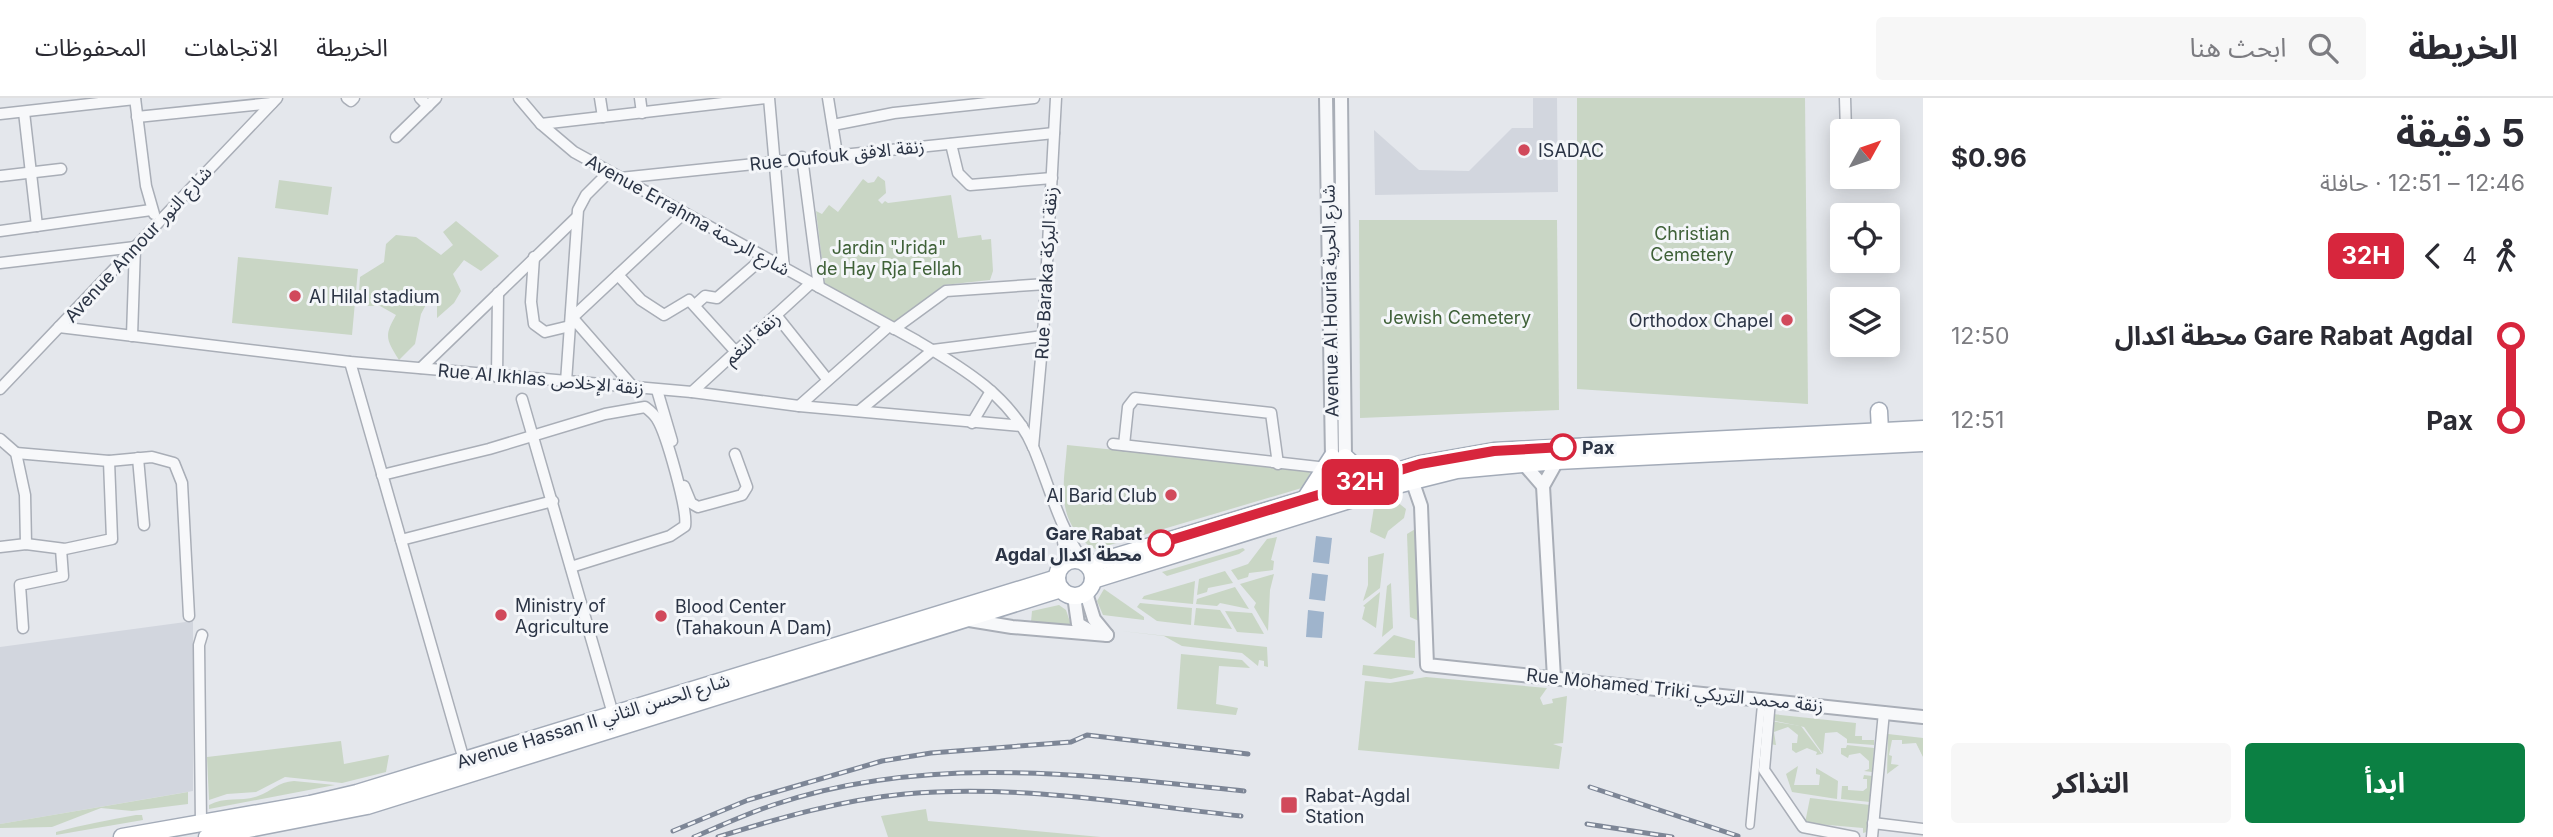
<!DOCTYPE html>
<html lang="ar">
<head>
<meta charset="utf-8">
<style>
  body { margin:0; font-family:Inter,"Noto Sans Arabic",sans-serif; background:#f7f7f7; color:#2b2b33; direction:rtl; height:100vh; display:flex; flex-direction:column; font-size:26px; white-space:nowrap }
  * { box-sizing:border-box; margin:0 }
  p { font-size:23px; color:#7c7c81 }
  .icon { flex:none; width:38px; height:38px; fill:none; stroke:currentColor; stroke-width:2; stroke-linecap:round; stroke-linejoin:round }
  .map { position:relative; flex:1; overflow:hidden; direction:ltr }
  .panel { display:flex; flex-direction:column; background:#fff; width:630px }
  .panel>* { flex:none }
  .badge { padding:0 14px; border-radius:10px; font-size:24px; line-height:46px }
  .needle { width:46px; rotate:50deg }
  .fabs { position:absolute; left:1830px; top:21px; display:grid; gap:14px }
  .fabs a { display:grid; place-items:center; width:70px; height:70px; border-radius:7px; background:#fff; box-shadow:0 4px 18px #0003; font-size:35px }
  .map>.badge { position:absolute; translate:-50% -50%; box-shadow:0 0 0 4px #fff }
  .legs { display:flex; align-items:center; gap:10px; height:77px; padding:0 28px; font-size:23px }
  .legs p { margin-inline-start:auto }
  .overview { display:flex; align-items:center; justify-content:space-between; height:119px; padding:0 28px }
  h1 { font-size:38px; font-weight:700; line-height:52px }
  .action { display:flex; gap:14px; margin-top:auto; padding:14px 28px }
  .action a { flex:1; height:80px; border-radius:7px; background:#0b8043; color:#fff; font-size:28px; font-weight:700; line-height:80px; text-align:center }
  .action a+a { background:#f7f7f7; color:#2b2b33 }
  ul { padding:0 28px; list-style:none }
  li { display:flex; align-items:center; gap:24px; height:84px; font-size:26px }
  li i { display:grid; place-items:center; width:10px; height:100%; margin:0 9px; background:currentColor }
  li i::after { content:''; width:18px; height:18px; margin:-9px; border:5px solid; border-radius:50%; background:#fff }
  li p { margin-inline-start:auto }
  li:first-child i { background:linear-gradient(#0000 50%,currentColor 0) }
  li:last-child i { background:linear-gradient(currentColor 50%,#0000 0) }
  header { display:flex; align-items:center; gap:42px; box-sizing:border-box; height:98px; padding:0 35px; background:#fff; border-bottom:2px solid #e1e1e2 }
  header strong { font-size:33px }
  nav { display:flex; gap:38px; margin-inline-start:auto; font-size:24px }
  .search { width:490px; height:63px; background:#f7f7f7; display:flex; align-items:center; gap:18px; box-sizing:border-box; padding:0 24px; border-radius:7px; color:#7c7c81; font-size:26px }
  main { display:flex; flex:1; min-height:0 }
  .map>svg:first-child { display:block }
  .built { fill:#d2d6de }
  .green { fill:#c9d6c5 }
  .water { fill:#9fb4cc }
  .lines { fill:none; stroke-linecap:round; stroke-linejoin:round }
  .pedestrian-casing { stroke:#a9aeb7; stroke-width:10 }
  .minor-casing { stroke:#a9aeb7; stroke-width:13 }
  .tertiary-casing { stroke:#a9aeb7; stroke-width:16 }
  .primary-casing { stroke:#a3abb8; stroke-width:19 }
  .pedestrian { stroke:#f7f8fa; stroke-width:7 }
  .minor { stroke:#f7f8fa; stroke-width:10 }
  .tertiary { stroke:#f7f8fa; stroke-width:12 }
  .primary { stroke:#fff; stroke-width:16 }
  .rail-casing { stroke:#7d8696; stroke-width:5 }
  .rail { stroke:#f4f6f9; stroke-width:2.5; stroke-dasharray:8; stroke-linecap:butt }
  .line-1-casing { stroke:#fff; stroke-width:16 }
  .line-1 { stroke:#d7263d; stroke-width:10 }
  .poi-dot { fill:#d1495b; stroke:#f4f6f9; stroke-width:2.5 }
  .stop-1-dot { fill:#fff; stroke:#d7263d; stroke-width:3.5 }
  .labels { text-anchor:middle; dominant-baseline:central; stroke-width:6; stroke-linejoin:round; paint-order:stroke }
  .poi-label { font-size:18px; fill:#2b3445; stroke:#f4f6f9; text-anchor:start }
  .street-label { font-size:18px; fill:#2b3445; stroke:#f4f6f9 }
  .park-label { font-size:18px; fill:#3f6138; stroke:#f4f6f9 }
  .stop-label { font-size:18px; font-weight:bold; fill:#2b3445; stroke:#f4f6f9; text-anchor:start }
</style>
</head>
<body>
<header>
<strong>الخريطة</strong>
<div class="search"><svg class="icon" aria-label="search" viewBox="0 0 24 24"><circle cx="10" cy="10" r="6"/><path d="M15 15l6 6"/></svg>ابحث هنا</div>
<nav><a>الخريطة</a><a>الاتجاهات</a><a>المحفوظات</a></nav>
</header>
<main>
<section class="panel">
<div class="overview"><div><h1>5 دقيقة</h1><p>12:46 – 12:51 · حافلة</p></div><b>$0.96</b></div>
<div class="legs"><svg class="icon" aria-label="walk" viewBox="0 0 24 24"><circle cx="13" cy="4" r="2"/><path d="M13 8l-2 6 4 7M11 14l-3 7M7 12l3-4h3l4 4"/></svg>4<svg class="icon" aria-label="back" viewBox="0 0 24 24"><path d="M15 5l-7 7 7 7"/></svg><b class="badge" style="background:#d7263d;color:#fff">32H</b></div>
<ul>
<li><i style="color:#d7263d"></i><b>Gare Rabat Agdal محطة اكدال</b><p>12:50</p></li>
<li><i style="color:#d7263d"></i><b>Pax</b><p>12:51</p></li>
</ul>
<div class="action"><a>ابدأ</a><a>التذاكر</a></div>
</section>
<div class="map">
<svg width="1923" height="739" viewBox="0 0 1923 739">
  <rect width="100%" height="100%" fill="#e4e7ec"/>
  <g class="built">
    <path d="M1533 0H1557L1558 94 1375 97 1374 32 1419 72 1469 73 1512 30H1533Z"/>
    <path d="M193 523V693L0 726V549Z"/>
  </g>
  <g class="green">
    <path d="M1577 0H1805L1808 306 1577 291Z"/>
    <path d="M878 78 885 83 886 95 878 102 882 106 885 103 888 105 951 97 958 140 981 137 982 142 991 141 993 173 990 182 944 187 894 224 825 187 816 113 822 116 829 107 838 114 863 81 868 85 874 84Z"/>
    <path d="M279 82 332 89 328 117 275 110Z"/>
    <path d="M1359 122H1557L1559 312 1360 320Z"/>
    <path d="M456 123 499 158 481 173 464 162 453 176 461 193 454 205 437 220V206L429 201 421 216 415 246 399 262C386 241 384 238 396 217L380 208H358L360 179 384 164 386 146 396 137 416 139 441 157 453 147 443 134Z"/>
    <path d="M238 159 358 171 352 237 232 225Z"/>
    <path d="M1067 347 1311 372 1305 389 1096 451C1088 449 1084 443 1079 437 1056 412 1065 378 1067 347Z"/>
    <path d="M1396 403 1406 411 1404 420 1388 433 1385 441 1370 434 1374 409Z"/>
    <path d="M1417 430 1421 522 1419 523 1410 519 1407 436Z"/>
    <path d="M1277 439 1271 462 1274 463 1273 472 1249 475 1248 479 1238 482 1231 472 1248 466 1267 441Z"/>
    <path d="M1243 450 1245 452 1239 456 1167 478 1162 474Z"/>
    <path d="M1384 455 1380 490 1363 503 1368 487V459Z"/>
    <path d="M1225 473 1233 485 1208 490 1207 494 1197 497 1199 481Z"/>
    <path d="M1274 476 1270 492 1268 533 1254 509 1256 505 1240 486Z"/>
    <path d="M1195 483 1193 506 1142 501 1144 498Z"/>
    <path d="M1391 485 1393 530 1382 539 1387 488Z"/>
    <path d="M1235 489 1249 511 1220 505 1217 508 1196 506 1197 501Z"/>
    <path d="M1104 491 1144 519V522L1103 517 1097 503Z"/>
    <path d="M1380 494 1376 530 1362 521 1365 509 1363 508Z"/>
    <path d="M1140 505 1192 510 1191 527 1157 523 1137 509Z"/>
    <path d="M1059 507 1066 512 1071 527 1031 524 1032 513Z"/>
    <path d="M1196 510 1220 512 1232 531 1194 527Z"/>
    <path d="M1225 513 1252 515 1264 536 1237 534Z"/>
    <path d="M1121 533 1267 549 1268 569 1264 568V563L1259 562 1258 568 1242 555 1182 548 1164 538Z"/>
    <path d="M1394 537 1415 543V560L1373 556Z"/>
    <path d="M1181 556 1242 562 1250 570 1219 568 1216 606 1238 610 1236 617 1177 611Z"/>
    <path d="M1363 567 1414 573 1413 576 1391 581 1362 577Z"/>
    <path d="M1426 579 1547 590 1540 600 1543 607 1553 605 1552 601 1567 598 1563 645 1553 646 1562 649 1559 671 1358 652 1365 583 1390 585Z"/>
    <path d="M1772 616 1856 625 1855 638H1862V642H1874V647L1847 645V641L1837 634 1825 635 1823 656 1804 629 1771 622Z"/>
    <path d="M1771 623 1801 628 1822 656 1816 657 1817 654 1807 650 1796 655 1792 652V645H1797L1798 637 1788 629 1774 634 1776 647 1769 646Z"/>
    <path d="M1888 636 1923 640V659L1916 645 1902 646V642H1892L1889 657 1892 658 1891 666 1899 667 1887 676Z"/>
    <path d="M341 643 344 666 389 657 386 674 342 685 285 679 256 694 227 696 209 702 207 659Z"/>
    <path d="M1847 647 1874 650 1872 674 1864 673 1869 671V663L1860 655 1849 657 1848 660 1841 656V650H1846Z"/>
    <path d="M1798 668 1794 687H1819L1820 677 1816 676V670L1838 683 1837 701 1792 694 1786 676Z"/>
    <path d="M1864 677 1872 678 1870 704 1841 701 1842 688H1848V692L1863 693 1867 690V681H1863Z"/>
    <path d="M294 683 335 687 209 711V707C225 698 241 704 258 698 272 693 278 684 294 683Z"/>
    <path d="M188 694V706L132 713 101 710 52 729 0 730V726Z"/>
    <path d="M1810 700 1870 707 1867 734 1863 735V730L1805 725Z"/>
    <path d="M926 711 928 723 1101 739H888L881 718Z"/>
    <path d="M136 717H142L143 722 56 737V734C82 727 109 722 136 717Z"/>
  </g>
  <g class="water">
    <path d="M1316 438 1332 440 1329 466 1313 464Z"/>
    <path d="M1312 475 1328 477 1325 503 1309 501Z"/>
    <path d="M1308 512 1324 514 1322 540 1306 539Z"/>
  </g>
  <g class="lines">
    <defs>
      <path id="pedestrian" d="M1750 727 1761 612"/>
      <g id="minor">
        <path d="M135 0 146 88 154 116"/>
        <path d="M347 0 351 3 354 0"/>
        <path d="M420 0 428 8"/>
        <path d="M519 0 541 26 574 54 917 243C963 270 1012 299 1034 351 1050 390 1059 429 1084 464"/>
        <path d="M600 0 603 19"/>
        <path d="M640 0 642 15"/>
        <path d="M769 0 784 171"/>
        <path d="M828 0 837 56"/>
        <path d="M1845 0 1846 33"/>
        <path d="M24 14 37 128"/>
        <path d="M0 16 135 1"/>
        <path d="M137 19 272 5"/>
        <path d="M541 26 766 0"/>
        <path d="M833 27 894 15 1034 0"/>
        <path d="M396 39 436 0"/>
        <path d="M951 46 958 75 970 87 1052 80"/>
        <path d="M802 59 819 189"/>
        <path d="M1 78 61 71"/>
        <path d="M620 80 1054 35"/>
        <path d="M0 133 151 112"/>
        <path d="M534 159 531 204 534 226 545 234 570 228"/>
        <path d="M0 165 135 149 132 238"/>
        <path d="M618 177 641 202 664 217 689 202 736 254"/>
        <path d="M695 207 705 198 717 200 763 160"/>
        <path d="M776 217 827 281"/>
        <path d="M571 218 634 290"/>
        <path d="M573 219 684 115"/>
        <path d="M59 229 350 264 692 294 799 308 1022 328"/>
        <path d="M894 231 946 193 1046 186"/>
        <path d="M350 264 464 662"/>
        <path d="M421 270 577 119"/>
        <path d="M497 279 498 195"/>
        <path d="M566 284 578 112 586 97 609 74"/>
        <path d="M0 291 277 0"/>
        <path d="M657 292 672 343"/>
        <path d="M692 294 811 185"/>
        <path d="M522 301 613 616"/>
        <path d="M799 308 888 229"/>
        <path d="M859 313 933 252 1043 238"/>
        <path d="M972 325 991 293"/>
        <path d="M0 341 16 355 25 397 26 446"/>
        <path d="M1113 346 1327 370"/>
        <path d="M1124 347 1128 309 1135 300 1271 315 1278 366"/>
        <path d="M1033 349 1043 238 1056 0"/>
        <path d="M16 355 109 363 152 359 174 365 182 385 189 518"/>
        <path d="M138 360 144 427"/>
        <path d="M382 377 489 351 605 316 645 309C649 312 654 316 657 321 666 335 688 412 685 428L670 438 571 469"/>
        <path d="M684 388 691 405 698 409 742 397 747 389 735 356"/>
        <path d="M1062 436 1066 465"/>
        <path d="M401 442 553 403"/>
        <path d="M0 449 26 446 65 451 112 441 109 363"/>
        <path d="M23 530 20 487 63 478 61 451"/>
        <path d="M1770 602 1764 672 1803 729 1854 739"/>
        <path d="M1873 725 1923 731"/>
        <path d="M201 726 199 547 202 537"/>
        <path d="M1872 739 1884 614"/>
      </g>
      <g id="tertiary">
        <path d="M1326 0 1332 359 1337 398"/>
        <path d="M1341 0 1345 359 1348 395"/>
        <path d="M1523 365 1543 388"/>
        <path d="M1412 382 1421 408 1427 567 1923 619"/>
        <path d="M1086 495 1094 521 1107 537"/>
        <path d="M1074 498 1078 526 1090 533"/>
        <path d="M969 522 1012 529 1107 537"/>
        <path d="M1554 580 1543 388 1557 363"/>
      </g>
      <g id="primary">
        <path d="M1879 313 1880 333"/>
        <path d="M1345 359 1358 371 1381 376"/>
        <path d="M1305 401 1332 359"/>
        <circle cx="1075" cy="480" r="18"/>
        <path d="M1088 467 1420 366 1494 353 1923 331"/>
        <path d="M1093 482 1401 386 1457 372 1557 363 1923 345"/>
        <path d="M122 739 310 706 357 695 1057 480"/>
        <path d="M207 739 367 708 1061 491"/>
      </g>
    </defs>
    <use href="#pedestrian" class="pedestrian-casing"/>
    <use href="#minor" class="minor-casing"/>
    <use href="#tertiary" class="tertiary-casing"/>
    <use href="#primary" class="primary-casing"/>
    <use href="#pedestrian" class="pedestrian"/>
    <use href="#minor" class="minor"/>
    <use href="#tertiary" class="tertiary"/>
    <use href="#primary" class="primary"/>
    <defs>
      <g id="rail">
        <path d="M1590 689 1738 738"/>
        <path d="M1587 726 1672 739"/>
        <path d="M673 733 748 702 882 663 931 655 1071 644 1087 637 1248 656"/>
        <path d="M694 739C720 728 746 716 773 707 926 655 1087 677 1244 693"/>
        <path d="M718 739C779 720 841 702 905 696 1019 686 1129 706 1241 718"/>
      </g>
    </defs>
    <use href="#rail" class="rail-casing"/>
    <use href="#rail" class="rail"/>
  </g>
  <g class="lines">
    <defs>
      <path id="line-1" d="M1161 445 1420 366 1494 353 1563 349"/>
    </defs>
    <use href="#line-1" class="line-1-casing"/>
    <use href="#line-1" class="line-1"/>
  </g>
  <g class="poi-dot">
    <circle cx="1524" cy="52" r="7"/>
    <circle cx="295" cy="198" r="7"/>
    <circle cx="1787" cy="222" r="7"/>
    <circle cx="1171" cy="397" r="7"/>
    <circle cx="501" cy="517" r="7"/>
    <circle cx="661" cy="518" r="7"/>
    <rect x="1280" y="698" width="18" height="18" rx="3.5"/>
  </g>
  <g class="stop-1-dot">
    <circle cx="1563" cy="349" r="12"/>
    <circle cx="1161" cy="445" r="12"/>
  </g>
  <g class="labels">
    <g class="poi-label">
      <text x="1538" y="52">ISADAC</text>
      <text x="309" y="198">Al Hilal stadium</text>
      <text x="1773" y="222" text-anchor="end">Orthodox Chapel</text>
      <text x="1157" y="397" text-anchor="end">Al Barid Club</text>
      <text x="515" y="507">Ministry of<tspan x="515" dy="21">Agriculture</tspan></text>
      <text x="675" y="508">Blood Center<tspan x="675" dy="21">(Tahakoun A Dam)</tspan></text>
      <text x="1305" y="697">Rabat-Agdal<tspan x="1305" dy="21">Station</tspan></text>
    </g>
    <g class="street-label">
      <text transform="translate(837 57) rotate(-6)">Rue Oufouk زنقة الافق</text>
      <text transform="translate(688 117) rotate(29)">Avenue Errahma شارع الرحمة</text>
      <text transform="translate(138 146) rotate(-47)">Avenue Annour شارع النور</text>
      <text transform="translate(1046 175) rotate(-87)">Rue Baraka زنقة البركة</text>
      <text transform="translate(1330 203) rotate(-91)">Avenue Al Houria شارع الحرية</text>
      <text transform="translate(752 240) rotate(-42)">زنقة النغم</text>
      <text transform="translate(541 281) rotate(5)">Rue Al Ikhlas زنقة الإخلاص</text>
      <text transform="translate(1675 592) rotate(6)">Rue Mohamed Triki زنقة محمد التريكي</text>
      <text transform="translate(593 623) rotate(-17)">Avenue Hassan II شارع الحسن الثاني</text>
    </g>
    <g class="park-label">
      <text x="1692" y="135">Christian<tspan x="1692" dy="21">Cemetery</tspan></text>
      <text x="889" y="149">Jardin "Jrida"<tspan x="889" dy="21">de Hay Rja Fellah</tspan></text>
      <text x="1457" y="219">Jewish Cemetery</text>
    </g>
    <g class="stop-label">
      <text x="1582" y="349">Pax</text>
      <text x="1142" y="435" text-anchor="end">Gare Rabat<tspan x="1142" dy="21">Agdal محطة اكدال</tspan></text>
    </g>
  </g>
</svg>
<div class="fabs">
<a><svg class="needle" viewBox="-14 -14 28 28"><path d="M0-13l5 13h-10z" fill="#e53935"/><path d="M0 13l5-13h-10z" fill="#7c7c81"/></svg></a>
<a><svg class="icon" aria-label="locate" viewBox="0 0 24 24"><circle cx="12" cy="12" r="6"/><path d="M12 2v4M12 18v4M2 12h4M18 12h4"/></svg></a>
<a><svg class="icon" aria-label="layers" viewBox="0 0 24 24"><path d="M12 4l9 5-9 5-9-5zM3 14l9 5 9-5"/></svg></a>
</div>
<b class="badge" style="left:1360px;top:384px;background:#d7263d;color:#fff">32H</b>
</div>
</main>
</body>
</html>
